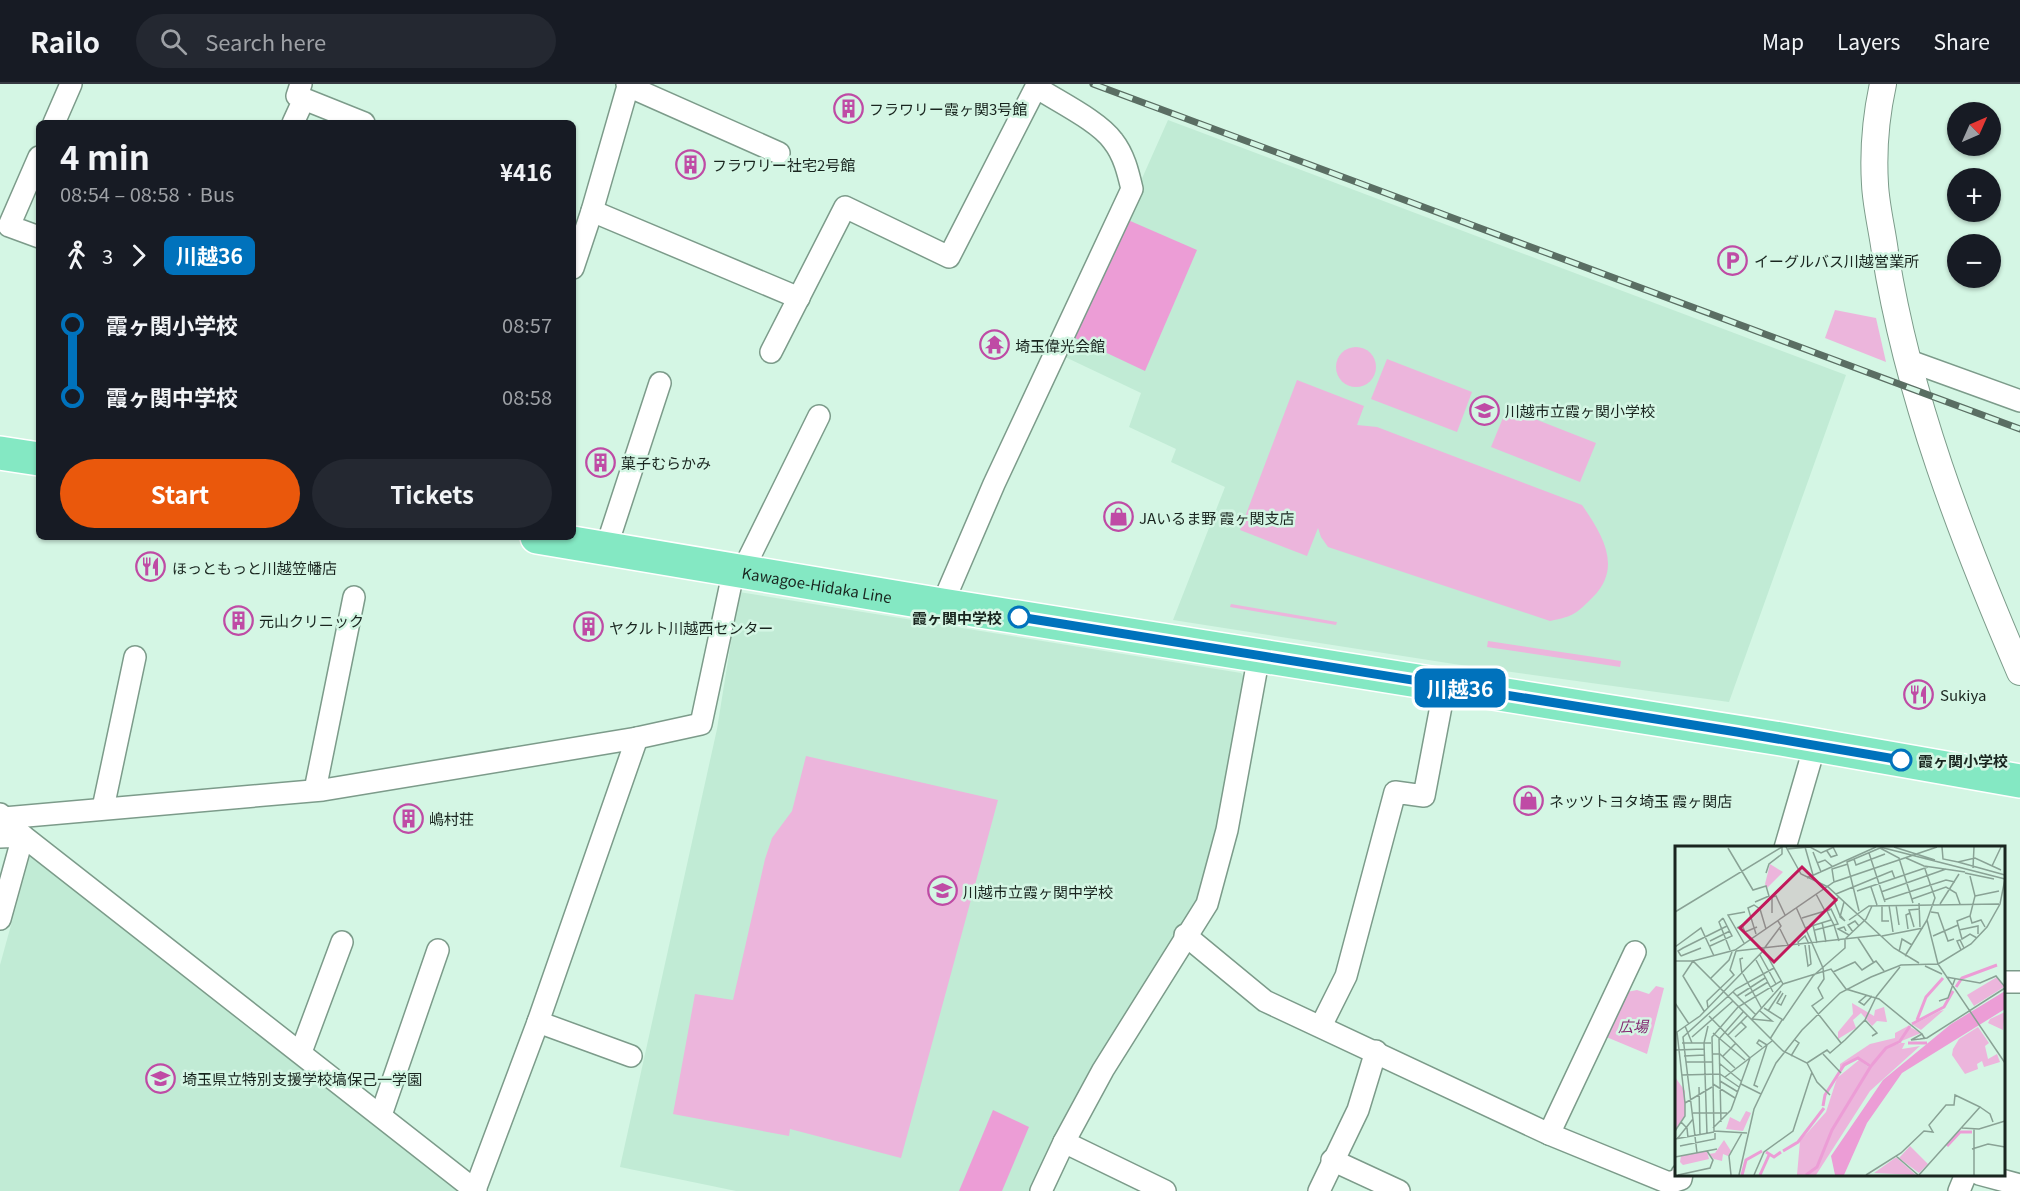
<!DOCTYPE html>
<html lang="en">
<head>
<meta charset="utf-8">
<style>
  body { margin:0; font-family:Georgia,"Noto Sans JP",serif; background:#242831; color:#f1f3f6; height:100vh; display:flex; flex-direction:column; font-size:22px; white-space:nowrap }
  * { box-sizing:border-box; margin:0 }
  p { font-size:20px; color:#9ea1a6 }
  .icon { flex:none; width:33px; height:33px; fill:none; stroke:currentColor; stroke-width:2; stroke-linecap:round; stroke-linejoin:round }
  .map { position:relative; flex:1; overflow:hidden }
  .drawer { position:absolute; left:36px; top:36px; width:540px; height:420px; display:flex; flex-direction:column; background:#171b24; border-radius:9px; box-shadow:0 2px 4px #0004 }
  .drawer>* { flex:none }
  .badge { padding:0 12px; border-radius:9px; font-size:21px; line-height:39px }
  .needle { width:39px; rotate:45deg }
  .controls { position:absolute; left:1947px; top:18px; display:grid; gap:12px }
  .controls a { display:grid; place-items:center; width:54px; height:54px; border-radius:50%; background:#171b24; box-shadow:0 2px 4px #0004; font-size:30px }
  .map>.badge { position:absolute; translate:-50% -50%; box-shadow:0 0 0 3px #fff }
  .legs { display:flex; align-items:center; gap:9px; height:66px; padding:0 24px; font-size:20px }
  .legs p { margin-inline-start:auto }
  .head { display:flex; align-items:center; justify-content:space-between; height:102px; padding:0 24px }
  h1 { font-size:33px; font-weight:700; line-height:45px }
  .cta { display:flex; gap:12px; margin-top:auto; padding:12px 24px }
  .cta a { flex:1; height:69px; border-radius:36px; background:#ea580c; color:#fff; font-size:24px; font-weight:700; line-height:69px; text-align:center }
  .cta a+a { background:#242831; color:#f1f3f6 }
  ul { padding:0 24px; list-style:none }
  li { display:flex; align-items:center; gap:21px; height:72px; font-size:22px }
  li i { display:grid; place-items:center; width:9px; height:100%; margin:0 8px; background:currentColor }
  li i::after { content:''; width:15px; height:15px; margin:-8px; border:4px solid; border-radius:50%; background:#171b24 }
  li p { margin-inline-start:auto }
  li:first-child i { background:linear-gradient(#0000 50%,currentColor 0) }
  li:last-child i { background:linear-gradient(currentColor 50%,#0000 0) }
  header { display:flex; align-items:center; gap:36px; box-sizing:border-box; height:84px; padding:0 30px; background:#171b24; border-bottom:2px solid #363941 }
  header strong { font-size:28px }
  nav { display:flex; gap:33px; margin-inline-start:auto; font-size:21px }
  .search { width:420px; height:54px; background:#242831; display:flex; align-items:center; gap:15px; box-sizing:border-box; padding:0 21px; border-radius:33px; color:#9ea1a6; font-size:22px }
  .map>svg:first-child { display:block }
  .built { fill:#c1ebd5 }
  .green { fill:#ecb5dc }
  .water { fill:#ec9dd6 }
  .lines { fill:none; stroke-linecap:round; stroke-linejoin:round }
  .minor-casing { stroke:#7c9b8a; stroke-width:24 }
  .tertiary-casing { stroke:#7c9b8a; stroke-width:28 }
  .primary-casing { stroke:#fff; stroke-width:36 }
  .minor { stroke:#fff; stroke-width:21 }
  .tertiary { stroke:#fff; stroke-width:26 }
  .primary { stroke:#84e8c3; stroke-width:33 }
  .rail-casing { stroke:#5a6e63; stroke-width:7 }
  .rail { stroke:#d4f6e4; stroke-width:4.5; stroke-dasharray:14; stroke-linecap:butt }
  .line-1-casing { stroke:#fff; stroke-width:14 }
  .line-1 { stroke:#0072bc; stroke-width:9 }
  .stop-1-dot { fill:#fff; stroke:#0072bc; stroke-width:3 }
  .labels { text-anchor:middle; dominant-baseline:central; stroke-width:5; stroke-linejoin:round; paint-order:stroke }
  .poi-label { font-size:15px; fill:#19251f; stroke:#d4f6e4; text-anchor:start }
  .street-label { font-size:15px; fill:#19251f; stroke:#d4f6e4 }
  .stop-label { font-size:15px; font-weight:bold; fill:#19251f; stroke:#d4f6e4; text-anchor:end }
  .park-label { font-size:15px; font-style:italic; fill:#842971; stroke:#d4f6e4 }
  .inset-river { fill:none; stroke:#ec9dd6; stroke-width:3 }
  .inset-road { fill:none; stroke:#89a295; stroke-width:1.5 }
  .view { fill:#c2185b; fill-opacity:0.15; stroke:#c2185b; stroke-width:3 }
  .inset-edge { fill:none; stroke:#19251f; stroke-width:3 }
</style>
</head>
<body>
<header>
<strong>Railo</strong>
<div class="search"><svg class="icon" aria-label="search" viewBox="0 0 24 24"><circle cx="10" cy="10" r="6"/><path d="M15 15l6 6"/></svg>Search here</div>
<nav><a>Map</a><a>Layers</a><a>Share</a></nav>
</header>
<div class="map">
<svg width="2020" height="1107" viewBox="0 0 2020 1107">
  <rect width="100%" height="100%" fill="#d4f6e4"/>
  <g class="built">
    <path d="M1168 36 1846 291 1729 618 1454 580 1173 536 1225 403 1171 378 1176 365 1129 343 1141 309 1063 272Z"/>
    <path d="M739 508 1241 589 1247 597 1209 792 1197 822 1065 1034 1030 1107H736L620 1083 717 645Z"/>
    <path d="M30 772 470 1107H0V881Z"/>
  </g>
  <g class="green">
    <path d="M1835 226 1876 234 1886 278 1825 254Z"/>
    <circle cx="1356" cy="283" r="20"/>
    <path d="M1387 275 1472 308 1457 348 1371 315Z"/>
    <path d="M1297 296 1364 322 1357 341 1377 343 1582 421C1602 450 1623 483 1593 513 1576 530 1574 532 1550 537L1328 463 1321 453 1318 444 1307 472 1240 446Z"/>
    <path d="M1507 324 1596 359 1580 398 1491 363Z"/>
    <path d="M1231 520 1337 538 1336 541 1230 523Z"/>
    <path d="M1488 557 1621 577 1620 583 1487 563Z"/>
    <path d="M806 672 998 716 901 1074 790 1045 789 1052 673 1030 695 910 733 916 765 775 772 754 792 727Z"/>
    <path d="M1656 902 1664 904 1647 970 1604 952 1627 908 1637 906 1649 910Z"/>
  </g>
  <g class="water">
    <path d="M1128 136 1197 166 1145 287 1075 254Z"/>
    <path d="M993 1026 1029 1043 1002 1107H959Z"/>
  </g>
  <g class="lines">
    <defs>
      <g id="minor">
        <path d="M628 2 779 69"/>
        <path d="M304 15 364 39"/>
        <path d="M54 39 71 0"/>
        <path d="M293 39 304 15 297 12 301 0"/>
        <path d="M39 73 9 142 39 153"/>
        <path d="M592 127 799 214"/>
        <path d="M573 184 592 127 628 2 627 0"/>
        <path d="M771 268 845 123 949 173 1036 3C1057 17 1099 37 1113 57 1124 71 1128 88 1132 105L994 400 942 521"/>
        <path d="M1907 276 2020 317"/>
        <path d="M606 464 660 299"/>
        <path d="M743 486 819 332"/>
        <path d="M315 706 354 513"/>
        <path d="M103 724 135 573"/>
        <path d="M0 730 23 752 476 1107"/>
        <path d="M4 734 323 706 637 654 701 640 734 485"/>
        <path d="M0 753 23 752 0 835"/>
        <path d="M1785 764 1815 661"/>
        <path d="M1185 851 1265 917 1549 1050 1669 1099 1681 1095 1682 1090"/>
        <path d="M2004 898H2020"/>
        <path d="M538 938 631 972"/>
        <path d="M1321 942 1346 892 1395 708 1424 712 1445 601"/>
        <path d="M301 968 342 858"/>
        <path d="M381 1031 438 866"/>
        <path d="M1549 1050 1635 868"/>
        <path d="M1064 1058 1165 1107"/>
        <path d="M1332 1076 1399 1107"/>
        <path d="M1979 1090 2020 1101"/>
        <path d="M475 1106 538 938 637 654"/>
        <path d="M1041 1107 1064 1058 1103 986 1207 820 1227 746 1259 571"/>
        <path d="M1319 1107 1358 1026 1376 967"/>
        <path d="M1959 1107 1966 1090"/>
      </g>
      <path id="tertiary" d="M1883 0C1876 32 1873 67 1875 100 1876 122 1882 145 1885 168 1908 314 1962 453 2020 588"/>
      <g id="primary">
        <path d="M0 369 39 375"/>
        <path id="s1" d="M537 453 942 521 1781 655 2020 697"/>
      </g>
    </defs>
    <use href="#minor" class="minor-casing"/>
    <use href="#tertiary" class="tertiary-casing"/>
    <use href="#primary" class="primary-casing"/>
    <use href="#minor" class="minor"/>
    <use href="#tertiary" class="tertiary"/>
    <use href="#primary" class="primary"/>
    <defs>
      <path id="rail" d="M1093 0 2020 345"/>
    </defs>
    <use href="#rail" class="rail-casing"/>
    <use href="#rail" class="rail"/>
  </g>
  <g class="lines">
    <defs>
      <path id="line-1" d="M1019 533 1737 648 1901 676"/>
    </defs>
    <use href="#line-1" class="line-1-casing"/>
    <use href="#line-1" class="line-1"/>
  </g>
  <defs>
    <symbol id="building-ring" viewBox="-11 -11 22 22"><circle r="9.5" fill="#d4f6e4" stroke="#bf4ba5" stroke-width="1.5"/><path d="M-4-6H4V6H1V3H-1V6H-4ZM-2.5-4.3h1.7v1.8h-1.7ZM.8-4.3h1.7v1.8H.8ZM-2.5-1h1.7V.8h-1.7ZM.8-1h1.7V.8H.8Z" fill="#bf4ba5"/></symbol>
    <symbol id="parking-ring" viewBox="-11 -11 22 22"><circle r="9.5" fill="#d4f6e4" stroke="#bf4ba5" stroke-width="1.5"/><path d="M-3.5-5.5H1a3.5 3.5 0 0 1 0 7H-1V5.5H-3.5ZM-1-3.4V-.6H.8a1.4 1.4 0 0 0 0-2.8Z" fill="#bf4ba5"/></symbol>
    <symbol id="temple-ring" viewBox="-11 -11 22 22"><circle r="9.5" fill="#d4f6e4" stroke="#bf4ba5" stroke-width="1.5"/><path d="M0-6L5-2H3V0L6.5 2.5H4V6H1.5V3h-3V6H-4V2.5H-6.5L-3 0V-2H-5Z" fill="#bf4ba5"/></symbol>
    <symbol id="school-ring" viewBox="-11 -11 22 22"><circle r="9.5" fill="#d4f6e4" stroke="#bf4ba5" stroke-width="1.5"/><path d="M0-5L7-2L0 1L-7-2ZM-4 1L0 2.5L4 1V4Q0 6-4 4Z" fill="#bf4ba5"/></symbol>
    <symbol id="shop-ring" viewBox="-11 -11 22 22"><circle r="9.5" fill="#d4f6e4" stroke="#bf4ba5" stroke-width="1.5"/><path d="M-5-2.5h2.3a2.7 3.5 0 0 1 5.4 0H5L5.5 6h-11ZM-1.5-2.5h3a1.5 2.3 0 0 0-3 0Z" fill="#bf4ba5"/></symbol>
    <symbol id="restaurant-ring" viewBox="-11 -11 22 22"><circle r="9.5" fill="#d4f6e4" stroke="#bf4ba5" stroke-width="1.5"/><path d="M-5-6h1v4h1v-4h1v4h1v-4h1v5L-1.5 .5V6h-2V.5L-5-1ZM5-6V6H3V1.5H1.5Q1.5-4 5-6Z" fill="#bf4ba5"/></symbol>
  </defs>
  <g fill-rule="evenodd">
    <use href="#building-ring" x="832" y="8" width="33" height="33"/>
    <use href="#building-ring" x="674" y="64" width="33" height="33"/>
    <use href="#parking-ring" x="1716" y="160" width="33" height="33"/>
    <use href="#temple-ring" x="978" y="244" width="33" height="33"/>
    <use href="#school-ring" x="1468" y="310" width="33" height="33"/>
    <use href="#building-ring" x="584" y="362" width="33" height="33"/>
    <use href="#shop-ring" x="1102" y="416" width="33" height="33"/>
    <use href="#restaurant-ring" x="134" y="466" width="33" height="33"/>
    <use href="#building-ring" x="222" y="520" width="33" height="33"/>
    <use href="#building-ring" x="572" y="526" width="33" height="33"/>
    <use href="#restaurant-ring" x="1902" y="594" width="33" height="33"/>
    <use href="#shop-ring" x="1512" y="700" width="33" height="33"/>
    <use href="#building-ring" x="392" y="718" width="33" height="33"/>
    <use href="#school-ring" x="926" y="790" width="33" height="33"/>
    <use href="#school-ring" x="144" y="978" width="33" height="33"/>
  </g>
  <g class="stop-1-dot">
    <circle cx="1019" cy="533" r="10"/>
    <circle cx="1901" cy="676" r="10"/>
  </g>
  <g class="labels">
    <g class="poi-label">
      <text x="869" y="24">フラワリー霞ヶ関3号館</text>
      <text x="712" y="80">フラワリー社宅2号館</text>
      <text x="1754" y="176">イーグルバス川越営業所</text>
      <text x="1015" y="261">埼玉偉光会館</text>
      <text x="1505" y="326">川越市立霞ヶ関小学校</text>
      <text x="621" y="378">菓子むらかみ</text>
      <text x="1139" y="433">JAいるま野 霞ヶ関支店</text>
      <text x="172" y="483">ほっともっと川越笠幡店</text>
      <text x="259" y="536">元山クリニック</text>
      <text x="609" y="543">ヤクルト川越西センター</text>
      <text x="1940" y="610">Sukiya</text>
      <text x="1549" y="716">ネッツトヨタ埼玉 霞ヶ関店</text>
      <text x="429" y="734">嶋村荘</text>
      <text x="963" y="807">川越市立霞ヶ関中学校</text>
      <text x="182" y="994">埼玉県立特別支援学校塙保己一学園</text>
    </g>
    <g class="street-label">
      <text stroke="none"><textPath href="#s1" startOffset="284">Kawagoe-Hidaka Line</textPath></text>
    </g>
    <g class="stop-label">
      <text x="1002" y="533">霞ヶ関中学校</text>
      <text x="1918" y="676" text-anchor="start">霞ヶ関小学校</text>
    </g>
    <g class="park-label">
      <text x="1633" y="941">広場</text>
    </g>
  </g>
  <g transform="translate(1675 762)">
    <rect width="330" height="330" fill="#d4f6e4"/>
    <path d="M95 18 108 26 92 42 90 38ZM322 131 329 141 299 160 292 149ZM177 157 199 170 200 164 209 161 212 176 202 175 197 180 186 167 178 174 181 182 163 193V186L178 168ZM269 164 246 184 238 179 265 165ZM330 166 328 184 313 177 315 173ZM233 180 246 187 212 201 226 197H230L227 203 245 200 195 245 141 329H122L125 295 151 266 162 232 184 214 195 222 199 216 194 219 182 212 165 224V218L195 198 220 192V187ZM303 181 314 197 310 200 313 213 322 208 325 216 309 221 307 215 302 218 303 223 290 228 277 209 278 203 284 193ZM0 231 10 245V269L0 284ZM71 265 76 267 68 285 51 283 55 271 65 276ZM49 294 56 305 53 310 48 308 47 315 39 313 34 308 40 307ZM235 300 253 318 244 327 224 312ZM32 305 34 313 8 319 5 316 6 310ZM220 312H222L241 329 199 327Z" fill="#ecb5dc"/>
    <path d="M330 145V163L227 227 192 277 169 329H160L156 310 208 234 276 178Z" fill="#ec9dd6"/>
    <path class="inset-river" d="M281 141 287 132 322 119M242 174 251 151 268 132M237 178 269 161 278 145M225 195 235 180M233 197H252M148 260 150 249 169 219 183 212 195 220M272 300 285 286H297M108 305 123 296 149 262M91 306 99 311 106 306M67 329 71 314 87 305M85 329 94 309M131 329 142 321 157 284 196 220 211 202 226 195"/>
    <path class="inset-road" d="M111 1 126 28 153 41 219 102 244 117M130 1 138 29M205 1 330 33M219 1 260 14M267 1 268 13 283 16 300 12 326 24M53 2 78 44 91 40 94 50 80 56M205 2 224 12 238 57M112 3 135 1 146 7 159 1M152 5 156 11 162 9 158 1M138 6 146 26M194 7 210 56M231 12 249 20 290 26M179 13 181 19 210 8M283 16 330 29M142 17 150 14 158 21M317 20 326 1M298 22 299 1M250 23 260 52 252 74 263 118M91 27 94 18 107 8V1M290 27 319 33M295 30 300 50 295 70 282 75 287 93 295 88 302 92M132 32 201 1M330 33 325 58 312 81 296 98 263 118 330 217M159 36 157 23 173 18M196 41 202 59M182 45 253 21M206 46 271 23M161 48 217 25 220 33M300 50 324 45M164 51 159 55 165 70M237 53 271 41 281 47 285 58M209 54 271 34 280 36M244 57 245 81M265 58 284 28M207 59V75H214M214 59 218 86M221 59 224 79M121 61 148 122 149 133 143 142 148 152 137 160 166 197M184 65 172 16 205 2M0 66 107 1M256 66 263 67 273 95 279 93M97 67V51L101 50 110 69M165 69 170 75 165 71 169 56M295 70 297 77 306 74 310 81M48 72 44 76 55 104M127 72 150 65 141 48M174 74 194 60 324 58M147 76 151 96M138 79 142 97M239 81 234 64 245 63M62 82 67 79 70 86 82 81M130 82 156 74M105 83 114 101M233 83 231 69 235 67M140 84 159 79 163 78 156 63 152 65 159 79 164 95M284 84 303 80V88M171 85 169 81 163 83 174 89M178 86 173 79 180 75 184 80M81 88 73 62 79 59 85 63 91 83M207 90 248 82M258 90 283 79M183 92 199 117M35 95 55 85M69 97 53 69 70 66M130 99 133 120 136 118 134 99M35 100 57 90 48 72M124 100 123 96 130 90 134 98M0 101 26 82 39 110M88 104 106 80 103 75M286 104 282 95 285 94 289 102M61 105 205 89M224 106 227 93 237 99M85 109 101 138M6 110 3 105 8 102 52 80M6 110 26 102M230 110 252 74M81 114 98 146M0 115H18L60 104 159 36 262 1M250 120 267 128M158 126 180 116 187 124 201 115 209 125M67 128 65 113 68 112M68 128 87 163M271 131 305 137 321 130 330 141M35 133 54 114 57 106M58 146 81 169M108 147 102 157 106 159 111 149M192 149 184 156 189 159 197 150M62 150 90 132M70 150 93 136M201 151 225 121M264 155 273 152 280 133M0 157 14 178M33 162 32 155 59 129 55 124 61 105M89 162 108 174 138 130 170 102V93L191 73 197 60M29 165 8 130 18 115 108 205 132 217 142 236 155 249M93 165 106 145M34 170 75 212M77 173 97 175 85 165M76 174 108 138 156 123 171 143 204 153 247 188M190 174 202 187 197 190M10 180 17 197M38 187 70 214M53 189 72 170M17 191 58 155M60 191 71 181 66 176M95 193 107 174M250 193 247 188 236 194 245 193 252 192 330 142M7 197H36M87 201 82 197 84 194 92 199M1 204 29 203M37 208H45L60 222M148 208 166 227M9 210 30 209M48 210 61 197M116 210 124 197 120 194M11 216H37M44 217 66 235M132 217 152 204 155 207 170 194 190 174 201 151M7 229 45 228 64 241M50 231 97 195M45 235 63 246M38 238 60 252M66 238 86 248M24 241 25 290M83 241 79 239 92 199M10 257 37 241M305 261 315 268 318 276M56 264 75 212M18 267H52M6 276 12 282 13 292M46 276 44 193 68 166M38 282 56 264M287 282 304 283 330 275M299 283V329M0 285 10 270V257L2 186 25 170 89 104 108 138M72 287 39 285 37 191 63 161 106 135M32 288 29 197 33 180M0 293 39 286M2 293 18 273M5 300 40 293V287M297 303 313 298 330 301M22 307 8 191 61 143 99 122M221 310 243 329M0 311 42 303M3 329 35 322 38 314 32 305M56 329 54 310 67 287M64 329 79 263 101 217 127 184 165 147 196 131 226 119 263 118M79 329 89 306 118 285 137 226M191 329 226 307 249 285 258 286 254 279 271 259H279L280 249 305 261 244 329"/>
    <path class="view" d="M127 21 161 54 99 116 65 82Z"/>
    <rect width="330" height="330" class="inset-edge"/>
  </g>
</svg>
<div class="controls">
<a><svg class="needle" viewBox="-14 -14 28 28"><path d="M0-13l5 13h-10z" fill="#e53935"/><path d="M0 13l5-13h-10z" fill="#9ea1a6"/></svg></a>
<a>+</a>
<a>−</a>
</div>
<b class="badge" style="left:1460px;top:604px;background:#0072bc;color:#fff">川越36</b>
<section class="drawer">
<div class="head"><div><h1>4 min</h1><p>08:54 – 08:58 · Bus</p></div><b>¥416</b></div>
<div class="legs"><svg class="icon" aria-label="walk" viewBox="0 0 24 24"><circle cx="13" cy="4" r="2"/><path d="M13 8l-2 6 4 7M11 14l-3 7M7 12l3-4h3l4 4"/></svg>3<svg class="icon" aria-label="forward" viewBox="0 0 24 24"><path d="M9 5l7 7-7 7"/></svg><b class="badge" style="background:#0072bc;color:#fff">川越36</b></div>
<ul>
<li><i style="color:#0072bc"></i><b>霞ヶ関小学校</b><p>08:57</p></li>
<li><i style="color:#0072bc"></i><b>霞ヶ関中学校</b><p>08:58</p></li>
</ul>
<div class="cta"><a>Start</a><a>Tickets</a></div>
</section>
</div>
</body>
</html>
